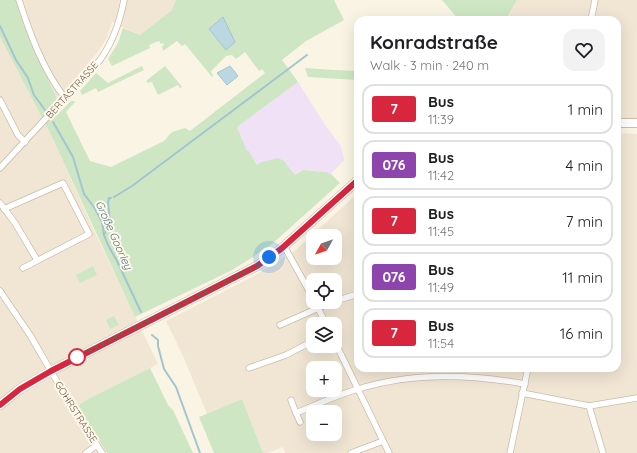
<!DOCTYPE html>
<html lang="en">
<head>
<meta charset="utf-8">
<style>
  body { margin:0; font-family:Quicksand,sans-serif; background:#f2f2f2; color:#202124; height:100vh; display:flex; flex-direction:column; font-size:15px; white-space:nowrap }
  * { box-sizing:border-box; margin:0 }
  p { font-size:13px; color:#757577 }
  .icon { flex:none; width:22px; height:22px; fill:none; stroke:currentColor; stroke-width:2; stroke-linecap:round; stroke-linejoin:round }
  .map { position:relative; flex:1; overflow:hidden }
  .drawer { position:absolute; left:354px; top:16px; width:267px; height:356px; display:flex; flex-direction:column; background:#fff; border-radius:12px; box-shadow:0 4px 16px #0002 }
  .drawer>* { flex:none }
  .badge { padding:0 8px; border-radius:3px; font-size:14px; line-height:26px }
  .needle { width:26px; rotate:230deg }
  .fabs { position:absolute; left:306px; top:229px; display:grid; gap:8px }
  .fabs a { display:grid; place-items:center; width:36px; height:36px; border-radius:8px; background:#fff; box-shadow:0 4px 16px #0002; font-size:20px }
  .you { position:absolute; width:20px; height:20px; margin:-10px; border:3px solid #fff; border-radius:50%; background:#1a73e8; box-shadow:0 0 0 6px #1a73e833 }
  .map>.badge { position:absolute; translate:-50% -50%; box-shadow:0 0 0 2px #fff }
  .round { display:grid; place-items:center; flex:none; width:42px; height:42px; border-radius:12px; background:#f2f2f2 }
  .summary { display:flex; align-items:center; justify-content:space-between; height:68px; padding:0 16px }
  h1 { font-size:19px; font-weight:800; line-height:30px }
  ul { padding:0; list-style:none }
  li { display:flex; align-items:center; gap:12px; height:50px; margin:0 8px 6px; padding:0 8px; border:2px solid #e0e0e0; border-radius:12px }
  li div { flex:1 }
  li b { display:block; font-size:15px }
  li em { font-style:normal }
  li .badge { min-width:44px; font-weight:700; text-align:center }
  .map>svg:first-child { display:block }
  .residential { fill:#f1e6d4; fill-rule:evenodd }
  .education { fill:#f1e1f6 }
  .green { fill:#cee6c4 }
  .water { fill:#bbd7e1; stroke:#a2c5d2 }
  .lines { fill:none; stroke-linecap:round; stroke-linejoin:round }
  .stream { stroke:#a2c5d2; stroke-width:2 }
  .minor-casing { stroke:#cabcac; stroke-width:7 }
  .secondary-casing { stroke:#cdbdaa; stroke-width:10 }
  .minor { stroke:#fff; stroke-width:5.5 }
  .secondary { stroke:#fff; stroke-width:8 }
  .line-casing { stroke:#fff; stroke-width:9 }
  .line { stroke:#d7263d; stroke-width:6 }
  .walk { stroke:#705d4c; stroke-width:4; stroke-dasharray:0 7.2 }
  .stop-dot { fill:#fff; stroke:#d7263d; stroke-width:2 }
  .labels { text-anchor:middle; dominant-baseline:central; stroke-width:4; stroke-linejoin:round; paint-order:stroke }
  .street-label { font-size:10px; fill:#705d4c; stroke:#fdf8ea }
  .water-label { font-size:11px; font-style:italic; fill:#4c7788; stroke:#fdf8ea }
</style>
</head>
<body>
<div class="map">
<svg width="637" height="453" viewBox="0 0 637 453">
  <rect width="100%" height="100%" fill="#faf4e4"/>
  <g class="residential">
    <path d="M16 0H176L172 10 140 35 112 22 107 38 97 53 57 99 29 37Z"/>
    <path d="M517 0H637V124L617 123V20H507Z"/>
    <path d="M0 37 51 135 97 237 158 364 88 399 69 411 99 453H0Z"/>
    <path d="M617 133 637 134V453H285L283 447 267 453H263L242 399 207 414 183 356 166 321 252 277 297 249 358 193V368H617ZM313 236H335V258H313ZM313 280H335V302H313ZM313 324H335V346H313ZM313 368H335V390H313ZM313 412H335V434H313Z"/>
  </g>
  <path class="education" d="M298 82 325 125 341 146 344 160 331 174 326 172 306 170 300 171 295 175 284 161 257 165 249 151H247L237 127Z"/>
  <g class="green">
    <path d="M0 0H16L29 37 57 99 51 106 56 116 71 101H74L75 102 66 112 90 161 111 167 164 141 172 132 185 128 190 131 265 73 262 69 259 71 245 52 236 59 232 55 226 56 211 71 213 76 212 77 185 44 182 46 177 41 163 51 162 46 164 45 163 43 161 44 159 41 149 45 150 48 112 66 108 59 118 43 123 28 140 35 172 10 176 0H334L344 20 306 41 282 60 298 82 237 127 247 151H249L257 165 262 162 278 158 284 161 295 175 303 170 326 172 331 174 340 183 273 243 253 257 232 270 135 317 51 135 0 37Z"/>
    <path d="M442 0H517L506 20H459Z"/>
    <path d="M142 66 144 70 98 92 96 88 82 95 80 91 96 73 108 83Z"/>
    <path d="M165 66 182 87 180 88 178 85 158 95 152 82 148 83 146 81Z"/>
    <path d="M305 68 334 70 358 71V80L308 77Z"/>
    <path d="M93 266 97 275 80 283 76 275Z"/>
    <path d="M114 316 119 325 110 329 106 320Z"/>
    <path d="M150 368 168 405 173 410 193 453H107L77 406 88 399Z"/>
    <path d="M242 399 263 453H214L199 417Z"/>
  </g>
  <g class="water">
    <path d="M223 17 235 42 226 50 209 29Z"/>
    <path d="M230 66 238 76 227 85 217 73Z"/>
  </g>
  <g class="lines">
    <g class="stream">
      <path d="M0 26 16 60 28 78 34 95 45 110"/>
      <path d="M53 122 73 157 84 194 94 207 102 222 104 235 108 245 117 261 141 312"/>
      <path d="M114 197 132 186 307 55"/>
      <path d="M104 235 110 220 108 202 109 198H111"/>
      <path d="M152 335 158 340V346L164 369 176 387 200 453"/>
    </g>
    <defs>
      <g id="minor">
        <path d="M19 0C30 34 43 70 65 98"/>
        <path d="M591 20 595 0"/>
        <path d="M0 100 18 135 25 142"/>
        <path d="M0 168 100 60C113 42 120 21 124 0"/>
        <path d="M0 203 15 223 37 260"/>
        <path d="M4 209 63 183 89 234 23 268"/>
        <path d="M284 246 313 298"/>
        <path d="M0 291 30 335 73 409 102 453"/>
        <path d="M335 301 358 294"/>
        <path d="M315 302 326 324"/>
        <path d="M280 325 332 302"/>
        <path d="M335 342 389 453"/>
        <path d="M249 368 286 355 313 341"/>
        <path d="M522 393 589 406 637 398"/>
        <path d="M291 400 296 413C316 405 337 395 358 389 412 372 470 374 525 384"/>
        <path d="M589 406 603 453"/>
        <path d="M296 413 300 422"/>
        <path d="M86 453 97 445"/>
        <path d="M351 453 383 441"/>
        <path d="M510 453 528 368"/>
      </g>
      <g id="secondary">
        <path d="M617 123H637"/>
        <path d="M0 405 20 389 51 371 257 266 281 249 358 180"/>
      </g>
    </defs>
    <use href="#minor" class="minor-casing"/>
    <use href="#secondary" class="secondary-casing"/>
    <use href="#minor" class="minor"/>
    <use href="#secondary" class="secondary"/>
  </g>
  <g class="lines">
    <defs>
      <path id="line" d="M0 405 20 389 51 371 257 266 281 249 358 180"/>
    </defs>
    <use href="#line" class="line-casing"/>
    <use href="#line" class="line"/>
    <path class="walk" d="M77 357 229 280 257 266 269 257"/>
  </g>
  <circle class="stop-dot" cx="77" cy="357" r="8"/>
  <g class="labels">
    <g class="street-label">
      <text transform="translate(72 90) rotate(-48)">BERTASTRASSE</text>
      <text transform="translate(76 412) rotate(58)">GOHRSTRASSE</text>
    </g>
    <g class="water-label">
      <text transform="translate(114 235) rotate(66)">Große Goorley</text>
    </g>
  </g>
</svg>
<div class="fabs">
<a><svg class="needle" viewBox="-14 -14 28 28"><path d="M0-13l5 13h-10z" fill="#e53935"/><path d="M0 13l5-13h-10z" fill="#757577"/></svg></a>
<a><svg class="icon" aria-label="locate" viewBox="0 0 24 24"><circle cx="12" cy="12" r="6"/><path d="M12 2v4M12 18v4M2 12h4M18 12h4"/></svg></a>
<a><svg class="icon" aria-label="layers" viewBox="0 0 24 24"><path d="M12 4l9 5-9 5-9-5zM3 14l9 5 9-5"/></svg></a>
<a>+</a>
<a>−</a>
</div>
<div class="you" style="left:269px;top:257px"></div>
<section class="drawer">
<div class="summary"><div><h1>Konradstraße</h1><p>Walk · 3 min · 240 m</p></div><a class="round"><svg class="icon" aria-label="heart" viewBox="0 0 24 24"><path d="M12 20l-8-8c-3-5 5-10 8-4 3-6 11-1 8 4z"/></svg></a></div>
<ul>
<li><span class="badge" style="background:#d7263d;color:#fff">7</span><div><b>Bus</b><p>11:39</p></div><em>1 min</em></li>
<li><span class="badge" style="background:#8e44ad;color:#fff">076</span><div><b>Bus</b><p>11:42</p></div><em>4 min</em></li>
<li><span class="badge" style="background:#d7263d;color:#fff">7</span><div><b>Bus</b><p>11:45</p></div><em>7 min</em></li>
<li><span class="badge" style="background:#8e44ad;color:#fff">076</span><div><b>Bus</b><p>11:49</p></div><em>11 min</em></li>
<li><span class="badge" style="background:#d7263d;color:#fff">7</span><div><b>Bus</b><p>11:54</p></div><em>16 min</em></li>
</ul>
</section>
</div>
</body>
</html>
